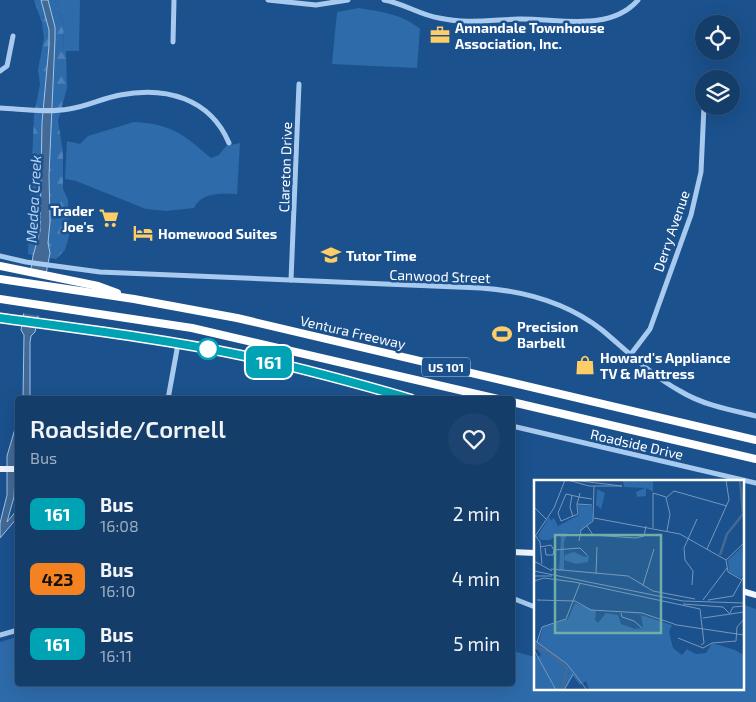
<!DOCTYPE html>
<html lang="en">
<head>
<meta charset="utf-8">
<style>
  body { margin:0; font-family:"Exo 2",sans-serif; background:#1d4470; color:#f1f3f6; height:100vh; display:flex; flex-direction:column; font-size:19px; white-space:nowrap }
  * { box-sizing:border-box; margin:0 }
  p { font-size:16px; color:#9daec1 }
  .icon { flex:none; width:28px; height:28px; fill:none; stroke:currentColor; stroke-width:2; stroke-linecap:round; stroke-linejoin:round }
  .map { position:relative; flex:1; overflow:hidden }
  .side { position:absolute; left:15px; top:396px; width:500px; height:290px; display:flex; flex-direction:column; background:#143d6a; border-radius:5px; box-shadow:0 5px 20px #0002,0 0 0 1px #33567e }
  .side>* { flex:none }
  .badge { padding:0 10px; border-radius:8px; font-size:18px; line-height:32px }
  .controls { position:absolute; left:695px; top:15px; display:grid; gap:10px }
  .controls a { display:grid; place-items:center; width:45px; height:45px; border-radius:50%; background:#143d6a; box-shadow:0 5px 20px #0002,0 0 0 1px #33567e; font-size:25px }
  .map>.badge { position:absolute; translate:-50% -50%; box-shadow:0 0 0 2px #fff }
  .round { display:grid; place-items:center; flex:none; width:52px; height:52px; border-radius:26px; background:#1d4470 }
  .head { display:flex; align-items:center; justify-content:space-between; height:85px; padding:0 15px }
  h1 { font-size:24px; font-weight:600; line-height:38px }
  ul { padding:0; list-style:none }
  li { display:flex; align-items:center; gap:15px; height:65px; padding:0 15px }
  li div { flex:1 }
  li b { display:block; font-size:19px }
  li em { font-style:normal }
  li .badge { min-width:55px; font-weight:700; text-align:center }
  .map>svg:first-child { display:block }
  .green { fill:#2e6bab }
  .forest { fill:url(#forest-firs) }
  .water { fill:#436994; stroke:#9bc5ef }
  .pier { fill:#1b518d }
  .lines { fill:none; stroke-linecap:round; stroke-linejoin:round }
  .minor { stroke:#a8caee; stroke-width:5 }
  .major { stroke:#eff6ff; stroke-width:6 }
  .highway { stroke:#fff; stroke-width:8 }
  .line-casing { stroke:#fff; stroke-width:11 }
  .line { stroke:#00a3b4; stroke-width:8 }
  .stop-dot { fill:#fff; stroke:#00a3b4; stroke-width:2.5 }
  .labels { text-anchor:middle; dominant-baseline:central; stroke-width:5; stroke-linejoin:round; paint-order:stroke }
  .shield { fill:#1b518d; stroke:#bbcbdd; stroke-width:1 }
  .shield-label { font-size:12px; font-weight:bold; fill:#fff }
  .poi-label { font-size:14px; font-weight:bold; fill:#fff; stroke:#1b518d; text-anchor:start }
  .street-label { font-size:14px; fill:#fff; stroke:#1b518d }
  .water-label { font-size:15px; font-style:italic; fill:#b4d4f5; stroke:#1b518d }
  .inset-river { fill:none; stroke:#436994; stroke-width:2.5 }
  .inset-road { fill:none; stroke:#7697bb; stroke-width:1 }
  .view { fill:#6fada8; fill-opacity:0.15; stroke:#6fada8; stroke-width:2.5 }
  .inset-edge { fill:none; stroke:#fff; stroke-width:2.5 }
</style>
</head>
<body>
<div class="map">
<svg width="756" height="702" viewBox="0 0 756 702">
  <defs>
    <pattern id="forest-firs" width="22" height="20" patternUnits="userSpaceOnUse" patternTransform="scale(1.25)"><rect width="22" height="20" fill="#2e6bab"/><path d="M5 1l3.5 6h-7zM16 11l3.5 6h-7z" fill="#4d81b8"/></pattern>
  </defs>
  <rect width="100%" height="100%" fill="#1b518d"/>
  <g class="green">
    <path d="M55 0H80L79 51H63L64 25Z"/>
    <path d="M359 8C382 12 402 14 420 29L417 68 332 64 337 12Z"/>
    <path d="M134 122C172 124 183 134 211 158L219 155 226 146 240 143 237 194C221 194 203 191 194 208L166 211 146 209 76 181 65 179 67 141 80 144 88 136Z"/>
    <path d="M742 604 756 609V702H0V642L17 637 18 684H512L513 651 535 657V688H742Z"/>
  </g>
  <path class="forest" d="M34 0H55L64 25 63 50 66 51 67 88 58 121 63 152V189L68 200 69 236 65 250 56 259 28 254 34 115 40 84 38 70 44 38 42 23Z"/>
  <g class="water">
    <path d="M41 0H48L55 27V39L49 175 50 222 48 243 50 253 35 332 31 336 30 342V399H23L24 335 21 330 33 256 40 231 42 123 49 46V30Z"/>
    <path d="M17 422 14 497 7 522 17 510V518L0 538V523L7 495V456Z"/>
  </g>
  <path class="pier" d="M28 270 49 274 41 316 21 313Z"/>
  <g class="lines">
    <g class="minor">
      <path d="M268 0 316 5 348 0"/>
      <path d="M384 0C403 3 420 15 439 18 466 24 491 20 518 19 557 18 609 33 638 0"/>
      <path d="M173 42 174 0"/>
      <path d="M0 71 7 66 13 36"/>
      <path d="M0 108C22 109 47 113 69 109 86 107 103 98 120 95 165 86 210 98 229 143"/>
      <path d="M0 256 26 262 100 272 481 288C525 291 566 302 602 330 627 351 651 375 680 391 703 405 730 410 756 416"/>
      <path d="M291 280 299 84"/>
      <path d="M0 318C82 329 164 339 245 356 301 368 356 383 411 399"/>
      <path d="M631 354 650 329 691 215 701 172 704 106"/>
      <path d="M168 399 178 344"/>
      <path d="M512 426 756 483"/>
      <path d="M512 598 535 607"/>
      <path d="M0 635 18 630"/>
    </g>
    <g class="major">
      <path d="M0 469H18"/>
      <path d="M512 552 535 553"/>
      <path d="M742 591 756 595"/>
    </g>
    <g class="highway">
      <path d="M0 266 98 286 117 293"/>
      <path d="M0 279 134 299 237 318 756 440"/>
      <path d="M0 299 192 328 498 399"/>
      <path d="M512 402 756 459"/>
    </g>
  </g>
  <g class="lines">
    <defs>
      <path id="line" d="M0 318C82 329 164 339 245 356 301 368 356 383 411 399"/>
    </defs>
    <use href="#line" class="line-casing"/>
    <use href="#line" class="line"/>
  </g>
  <defs>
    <symbol id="office-bare" viewBox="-9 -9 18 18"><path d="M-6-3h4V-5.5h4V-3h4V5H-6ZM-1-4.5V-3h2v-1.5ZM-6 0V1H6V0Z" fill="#fecd65" stroke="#1b518d" stroke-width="2.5" paint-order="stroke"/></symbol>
    <symbol id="supermarket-bare" viewBox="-9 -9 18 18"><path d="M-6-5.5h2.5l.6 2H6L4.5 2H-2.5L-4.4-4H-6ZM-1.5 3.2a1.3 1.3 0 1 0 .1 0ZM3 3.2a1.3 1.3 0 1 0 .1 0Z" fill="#fecd65" stroke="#1b518d" stroke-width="2.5" paint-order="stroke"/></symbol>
    <symbol id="hotel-bare" viewBox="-9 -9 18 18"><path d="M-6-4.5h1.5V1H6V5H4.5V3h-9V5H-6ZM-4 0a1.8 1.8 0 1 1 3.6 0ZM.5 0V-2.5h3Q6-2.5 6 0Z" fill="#fecd65" stroke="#1b518d" stroke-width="2.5" paint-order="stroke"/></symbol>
    <symbol id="school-bare" viewBox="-9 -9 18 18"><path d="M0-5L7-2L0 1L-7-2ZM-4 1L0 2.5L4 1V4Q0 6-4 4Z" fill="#fecd65" stroke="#1b518d" stroke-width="2.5" paint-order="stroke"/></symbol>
    <symbol id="stadium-bare" viewBox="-9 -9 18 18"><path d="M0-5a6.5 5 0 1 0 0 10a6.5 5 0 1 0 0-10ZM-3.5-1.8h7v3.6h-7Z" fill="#fecd65" stroke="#1b518d" stroke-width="2.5" paint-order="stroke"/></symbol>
    <symbol id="shop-bare" viewBox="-9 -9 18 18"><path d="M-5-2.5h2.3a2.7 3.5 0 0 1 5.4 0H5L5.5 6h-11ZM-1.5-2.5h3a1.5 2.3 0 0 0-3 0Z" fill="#fecd65" stroke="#1b518d" stroke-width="2.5" paint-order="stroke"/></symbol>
  </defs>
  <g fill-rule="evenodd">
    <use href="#office-bare" x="426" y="21" width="28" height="28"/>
    <use href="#supermarket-bare" x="95" y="204" width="28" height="28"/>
    <use href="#hotel-bare" x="129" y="219" width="28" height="28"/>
    <use href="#school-bare" x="317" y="241" width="28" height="28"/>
    <use href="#stadium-bare" x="488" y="320" width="28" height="28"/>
    <use href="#shop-bare" x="571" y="351" width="28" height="28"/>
  </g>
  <circle class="stop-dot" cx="208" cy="349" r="10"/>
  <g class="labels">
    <rect class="shield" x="422" y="357.5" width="48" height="19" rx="4"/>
    <g class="shield-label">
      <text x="446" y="367">US 101</text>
    </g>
    <g class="poi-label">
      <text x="455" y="27">Annandale Townhouse<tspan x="455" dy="16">Association, Inc.</tspan></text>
      <text x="94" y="210" text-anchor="end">Trader<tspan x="94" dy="16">Joe's</tspan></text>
      <text x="158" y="233">Homewood Suites</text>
      <text x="346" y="255">Tutor Time</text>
      <text x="517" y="326">Precision<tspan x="517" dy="16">Barbell</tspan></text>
      <text x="600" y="357">Howard's Appliance<tspan x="600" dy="16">TV &amp; Mattress</tspan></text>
    </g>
    <g class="street-label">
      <text transform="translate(285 167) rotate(-88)">Clareton Drive</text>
      <text transform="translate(671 231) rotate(-71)">Derry Avenue</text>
      <text transform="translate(440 276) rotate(2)">Canwood Street</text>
      <text transform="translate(353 332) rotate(13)">Ventura Freeway</text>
      <text transform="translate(637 444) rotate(13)">Roadside Drive</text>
    </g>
    <g class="water-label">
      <text transform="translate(33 199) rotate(-87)">Medea Creek</text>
    </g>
  </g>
  <g transform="translate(534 480)">
    <rect width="210" height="210" fill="#1b518d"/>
    <path d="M89 0H119V12L112 8V16L103 17 102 12 111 8 90 7ZM63 9 71 13 67 29 62 25ZM44 25 58 26 59 40 45 53H33L30 62 24 46 45 35ZM15 37 25 54 16 60H7L4 56ZM208 67 210 93 207 98 195 92 194 80ZM40 72 51 77 55 75 54 82 42 84 30 80 31 75ZM41 123 62 131 61 140 64 143 72 133 84 135 87 144 101 149 109 148 107 135 138 145 135 152 139 168 148 175 153 169 162 174 172 173 178 163 201 170 210 175V210H61L55 209 52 201 46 205 39 196 31 210H0V175L2 177 7 175 0 164 5 161 9 147 34 139Z" fill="#2e6bab"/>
    <path d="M20 38 30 59V90L25 91 27 58 17 40Z" fill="#2e6bab"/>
    <path class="inset-river" d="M186 75 193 54 209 34 206 0M1 163 2 168 13 171 33 188 28 210"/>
    <path class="inset-road" d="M34 0 55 6H88L38 0M46 13 45 17 43 24V26L44 34 27 41 24 33 32 14 45 17 58 19M38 15 36 27 39 37M43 24 58 25M0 27 12 39M60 38 146 54 192 80 194 92 208 100M53 46 59 55 101 58 110 56 112 46M119 48V13L132 17M133 51 136 34 132 18 140 11 193 26M1 55 6 62 8 84M0 58 20 28 31 0M45 61 47 50 59 41 60 6M6 67 17 65 20 70 46 68 53 75M11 68 12 75H19L20 70M173 69 195 20 192 0M192 80 210 63M0 81 18 91M17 89 94 96 119 111 161 119M0 91 149 121 210 123M62 94 63 67M0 96H18M0 101 10 98 40 102 166 129 170 163 167 165M109 105 120 69M158 105 159 91 151 80 150 68 163 39M3 120 41 121 57 130 108 133 143 145 210 155M169 120 193 88M174 120 199 116 210 96M149 124 189 127 196 134M87 133 88 137 100 141 108 148M196 133 199 127 210 126M169 138 210 132M144 158 169 168 178 163 202 161 203 147 210 139M0 160 33 184 53 210M3 162 8 147 32 139 46 103M0 170 22 210M30 210 39 194"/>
    <path class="view" d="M21 55H127V153H21Z"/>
    <rect width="210" height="210" class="inset-edge"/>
  </g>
</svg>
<div class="controls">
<a><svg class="icon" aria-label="locate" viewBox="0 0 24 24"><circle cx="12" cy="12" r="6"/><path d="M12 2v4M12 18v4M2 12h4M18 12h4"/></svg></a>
<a><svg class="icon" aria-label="layers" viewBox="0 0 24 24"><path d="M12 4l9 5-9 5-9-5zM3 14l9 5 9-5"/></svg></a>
</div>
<b class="badge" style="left:269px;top:362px;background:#00a3b4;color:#fff">161</b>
<section class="side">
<div class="head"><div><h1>Roadside/Cornell</h1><p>Bus</p></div><a class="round"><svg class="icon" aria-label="heart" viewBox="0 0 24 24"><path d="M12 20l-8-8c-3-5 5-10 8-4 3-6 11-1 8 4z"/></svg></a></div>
<ul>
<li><span class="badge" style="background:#00a3b4;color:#fff">161</span><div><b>Bus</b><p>16:08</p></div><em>2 min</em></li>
<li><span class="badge" style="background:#f58220;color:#111">423</span><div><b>Bus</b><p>16:10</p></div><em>4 min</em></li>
<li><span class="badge" style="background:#00a3b4;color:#fff">161</span><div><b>Bus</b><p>16:11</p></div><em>5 min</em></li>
</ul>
</section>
</div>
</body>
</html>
